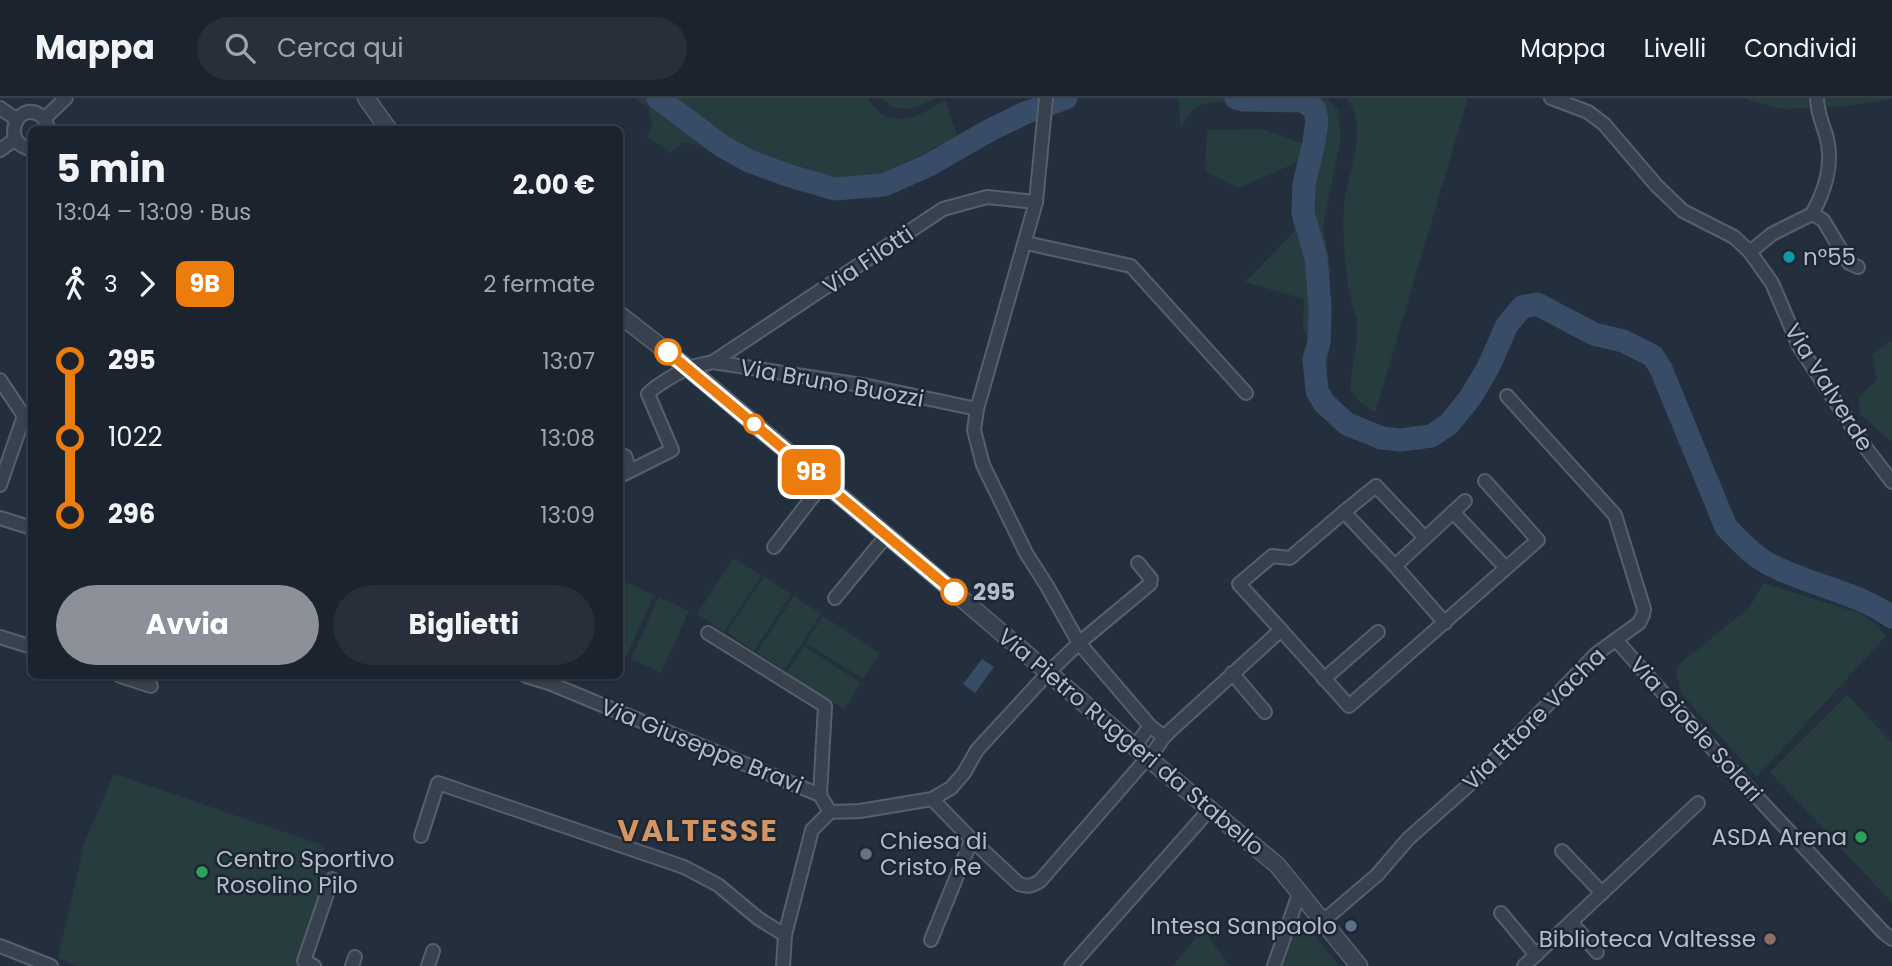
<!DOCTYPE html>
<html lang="it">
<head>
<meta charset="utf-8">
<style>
  body { margin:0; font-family:Poppins,sans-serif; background:#282f3a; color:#f1f3f6; height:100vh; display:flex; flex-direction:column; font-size:26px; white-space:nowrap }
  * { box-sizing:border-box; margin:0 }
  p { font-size:23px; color:#a0a4aa }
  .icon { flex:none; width:38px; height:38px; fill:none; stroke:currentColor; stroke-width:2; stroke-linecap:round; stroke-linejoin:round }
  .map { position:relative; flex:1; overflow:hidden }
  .side { position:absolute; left:28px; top:28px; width:595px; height:553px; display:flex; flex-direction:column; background:#1b232e; border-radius:10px; box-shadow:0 2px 5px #0004,0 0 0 2px #39404a }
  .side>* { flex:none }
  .badge { padding:0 14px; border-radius:10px; font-size:24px; line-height:46px }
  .map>.badge { position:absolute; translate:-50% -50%; box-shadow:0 0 0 4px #fff }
  .legs { display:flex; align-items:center; gap:10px; height:77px; padding:0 28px; font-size:23px }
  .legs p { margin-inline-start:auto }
  .headline { display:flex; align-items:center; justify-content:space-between; height:119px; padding:0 28px }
  h1 { font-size:38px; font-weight:700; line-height:52px }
  .cta { display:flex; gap:14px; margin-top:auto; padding:14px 28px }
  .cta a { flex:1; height:80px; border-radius:42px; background:#8c9099; color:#fff; font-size:28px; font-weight:700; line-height:80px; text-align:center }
  .cta a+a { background:#282f3a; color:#f1f3f6 }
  ul { padding:0 28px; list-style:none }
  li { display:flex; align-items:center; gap:24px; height:77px; font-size:26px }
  li i { display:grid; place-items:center; width:10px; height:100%; margin:0 9px; background:currentColor }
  li i::after { content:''; width:18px; height:18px; margin:-9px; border:5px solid; border-radius:50%; background:#1b232e }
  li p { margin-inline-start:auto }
  li:first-child i { background:linear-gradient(#0000 50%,currentColor 0) }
  li:last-child i { background:linear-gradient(currentColor 50%,#0000 0) }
  header { display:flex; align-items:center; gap:42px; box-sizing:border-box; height:98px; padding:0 35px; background:#1b232e; border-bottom:2px solid #39404a }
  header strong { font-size:33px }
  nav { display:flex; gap:38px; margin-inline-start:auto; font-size:24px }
  .search { width:490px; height:63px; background:#282f3a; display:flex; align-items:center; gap:18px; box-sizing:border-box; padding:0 24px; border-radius:38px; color:#a0a4aa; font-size:26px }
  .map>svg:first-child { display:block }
  .green { fill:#263c3f }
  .water { fill:#394c67 }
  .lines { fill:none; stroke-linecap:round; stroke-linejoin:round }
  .river { stroke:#394c67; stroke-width:23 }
  .minor-casing { stroke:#565f6c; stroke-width:16 }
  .tertiary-casing { stroke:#565f6c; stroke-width:19 }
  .minor { stroke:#38414e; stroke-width:12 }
  .tertiary { stroke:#38414e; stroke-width:16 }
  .line-1-casing { stroke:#fff; stroke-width:16 }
  .line-1 { stroke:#ec7c0c; stroke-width:10 }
  .culture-dot { fill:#0f9aa8; stroke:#1d2633; stroke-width:2.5 }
  .stop-1-dot { fill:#fff; stroke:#ec7c0c; stroke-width:3.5 }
  .leisure-dot { fill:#2e9e5b; stroke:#1d2633; stroke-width:2.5 }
  .worship-dot { fill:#6b7280; stroke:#1d2633; stroke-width:2.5 }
  .service-dot { fill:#5c6f8a; stroke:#1d2633; stroke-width:2.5 }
  .education-dot { fill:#8d6e63; stroke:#1d2633; stroke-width:2.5 }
  .labels { text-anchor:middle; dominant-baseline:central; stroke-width:5; stroke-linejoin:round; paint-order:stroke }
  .poi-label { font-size:23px; fill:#b4bcc9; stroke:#1d2633; text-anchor:start }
  .street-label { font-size:23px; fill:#b4bcc9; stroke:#1d2633 }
  .stop-label { font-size:23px; font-weight:bold; fill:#b4bcc9; stroke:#1d2633; text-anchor:start }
  .district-label { font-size:30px; font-weight:bold; letter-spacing:2px; fill:#d59563; stroke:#1d2633 }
</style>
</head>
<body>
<header>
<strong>Mappa</strong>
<div class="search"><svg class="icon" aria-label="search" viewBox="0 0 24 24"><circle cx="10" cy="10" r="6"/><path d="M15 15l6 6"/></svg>Cerca qui</div>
<nav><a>Mappa</a><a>Livelli</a><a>Condividi</a></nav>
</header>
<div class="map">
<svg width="1892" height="868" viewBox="0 0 1892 868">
  <rect width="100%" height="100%" fill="#242f3e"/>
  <g class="green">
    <path d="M634 0H867C871 5 877 13 882 16 903 28 928 14 945 2L957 38 876 80 832 82 807 77 774 65 781 84 731 66 697 47 684 44 670 55 647 38 653 25 647 8Z"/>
    <path d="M880 0H936C912 11 902 18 880 0Z"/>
    <path d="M1178 0H1288C1277 4 1269 6 1256 6 1236 6 1210 0 1193 11 1188 16 1185 23 1181 29Z"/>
    <path d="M1304 0H1327L1338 12 1341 39 1323 128 1331 173 1326 183C1337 218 1330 241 1326 276L1303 231 1304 201 1245 184 1295 133 1291 112 1294 85 1318 51 1321 26 1320 11 1310 1Z"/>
    <path d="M1346 0H1468L1375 315 1360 304 1350 292C1351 269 1359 245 1357 222 1356 217 1353 212 1352 207 1345 175 1341 131 1345 99 1350 66 1369 30 1346 0Z"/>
    <path d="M1742 0H1892V1L1838 9 1782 11Z"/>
    <path d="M1262 31 1304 46 1300 63 1239 90 1205 73 1207 32Z"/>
    <path d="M1889 244H1892V344L1860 316 1858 300 1877 282 1872 257Z"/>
    <path d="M734 460 761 478 724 534 697 516Z"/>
    <path d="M764 478 791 496 754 553 727 534Z"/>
    <path d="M624 483 654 497 626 559 620 556V492Z"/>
    <path d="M1763 485 1859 515 1873 524 1886 538 1757 679 1693 609 1680 593 1676 572 1683 563 1750 509Z"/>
    <path d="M794 498 821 516 784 572 757 554Z"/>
    <path d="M659 499 689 513 661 575 631 561Z"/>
    <path d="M823 518 880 555 863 581 806 545Z"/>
    <path d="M804 548 861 585 844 611 787 575Z"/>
    <path d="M1847 597 1892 645V805L1770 674Z"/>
    <path d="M114 676 325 748 321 766 327 777 296 868H77L58 860 84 746Z"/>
    <path d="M1297 814 1339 868H1278Z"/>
    <path d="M1203 831 1229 868H1173Z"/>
  </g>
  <path class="water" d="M982 561 994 569 975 595 963 586Z"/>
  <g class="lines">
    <g class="river">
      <path d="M658 0 722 48 749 63 790 78 835 91 884 87 929 67 990 32 1025 15 1066 0"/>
      <path d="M1236 0 1244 2 1304 3 1315 12 1317 23 1314 44 1304 87 1303 115 1316 159 1320 208 1319 244 1314 261 1317 293 1324 305 1347 326 1382 340 1401 342 1431 338 1449 326 1470 300 1488 270 1507 227 1522 209 1537 206 1594 236 1623 243 1653 258 1661 271 1726 429C1739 442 1751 456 1767 465 1807 487 1855 493 1892 519"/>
    </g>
    <defs>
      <g id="minor">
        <path d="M1046 0 1036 104 977 311 974 332 983 367 1026 455 1047 488 1079 545 1150 628 1164 639"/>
        <path d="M1551 0 1588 14 1604 26 1656 87 1683 113 1734 139 1750 154 1772 185 1799 248 1866 350 1892 384"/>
        <path d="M0 10 16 21"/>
        <path d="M44 21 66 0"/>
        <path d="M32 51C0 47 16 2 40 17 46 21 47 25 48 32"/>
        <path d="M0 52 14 42"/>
        <path d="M1812 116C1825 93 1834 64 1826 37 1822 24 1817 14 1817 0"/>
        <path d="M1026 145 1131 168 1246 295"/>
        <path d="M1750 154 1772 136 1812 116 1823 122 1849 165 1858 169"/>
        <path d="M713 264 943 111 987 99 1036 104"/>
        <path d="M0 282 24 318 31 320"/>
        <path d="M625 358 630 372"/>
        <path d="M620 378 672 352 648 296C653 289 682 272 691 269 698 267 706 266 713 264L868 288 977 311"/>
        <path d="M0 387 24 318"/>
        <path d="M1453 414 1506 470"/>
        <path d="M0 420 32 430"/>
        <path d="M1425 440 1376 388 1344 414 1395 468 1445 525"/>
        <path d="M774 449 824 384"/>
        <path d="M1395 468 1465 403"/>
        <path d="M835 500 887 437"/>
        <path d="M1281 532 1239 486 1272 458 1290 460 1344 414"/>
        <path d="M708 535 825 608 820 697"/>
        <path d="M0 539 32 549"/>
        <path d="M1616 542 1728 668 1883 834 1892 841"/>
        <path d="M1232 575 1265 614"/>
        <path d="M120 578 151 588"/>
        <path d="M526 578 549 585 820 697 830 714"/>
        <path d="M1324 581 1378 534"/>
        <path d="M1135 648 1150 628"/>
        <path d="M932 701 973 743 1019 786C1028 789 1032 788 1040 783L1142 666 1149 661 1164 639 1171 632 1281 532 1349 608 1538 442 1485 383"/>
        <path d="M421 738 438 685 684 769 718 787 759 821 785 837"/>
        <path d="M1562 753 1602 795"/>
        <path d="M1501 815 1536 857"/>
        <path d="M1323 823 1377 777 1408 741 1479 678 1596 556 1639 525 1643 517 1644 511 1615 417 1507 298"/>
        <path d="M1571 824 1597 854"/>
        <path d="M931 842 969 748 973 743"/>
        <path d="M0 848 51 868"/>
        <path d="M314 868 304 863 332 781"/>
        <path d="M352 868 355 859"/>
        <path d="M428 868 433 853"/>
        <path d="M783 868 785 837 812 732 830 714 860 713 932 701 951 690 964 675 977 652 1048 575 1079 545 1150 486 1151 481 1138 465"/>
        <path d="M1071 868 1210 711"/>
        <path d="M1274 868 1300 793"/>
        <path d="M1524 868 1698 705"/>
      </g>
      <g id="tertiary">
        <path d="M366 0 389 32"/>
        <path d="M620 217 688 270 954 494 1149 661 1277 767 1359 868"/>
      </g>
    </defs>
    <use href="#minor" class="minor-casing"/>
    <use href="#tertiary" class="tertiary-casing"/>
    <use href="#minor" class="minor"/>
    <use href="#tertiary" class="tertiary"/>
  </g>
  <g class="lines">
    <defs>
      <path id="line-1" d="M668 254 954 494"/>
    </defs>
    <use href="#line-1" class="line-1-casing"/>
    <use href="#line-1" class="line-1"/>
  </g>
  <circle class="culture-dot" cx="1789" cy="159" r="7"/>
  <g class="stop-1-dot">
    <circle cx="668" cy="254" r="12"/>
    <circle cx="754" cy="326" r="9"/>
    <circle cx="954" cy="494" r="12"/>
  </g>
  <g class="leisure-dot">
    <circle cx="1861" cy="739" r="7"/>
    <circle cx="202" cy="774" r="7"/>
  </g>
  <circle class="worship-dot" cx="866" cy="756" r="7"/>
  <circle class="service-dot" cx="1351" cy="828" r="7"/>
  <circle class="education-dot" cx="1770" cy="841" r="7"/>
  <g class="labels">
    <g class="poi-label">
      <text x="1803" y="159">n°55</text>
      <text x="1847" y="739" text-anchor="end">ASDA Arena</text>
      <text x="880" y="743">Chiesa di<tspan x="880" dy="26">Cristo Re</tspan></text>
      <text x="216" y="761">Centro Sportivo<tspan x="216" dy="26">Rosolino Pilo</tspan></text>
      <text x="1337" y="828" text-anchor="end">Intesa Sanpaolo</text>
      <text x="1756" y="841" text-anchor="end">Biblioteca Valtesse</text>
    </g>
    <g class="street-label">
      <text transform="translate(868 162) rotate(-34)">Via Filotti</text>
      <text transform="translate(832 285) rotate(10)">Via Bruno Buozzi</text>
      <text transform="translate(1829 289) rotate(58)">Via Valverde</text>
      <text transform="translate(1534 621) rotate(-45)">Via Ettore Vacha</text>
      <text transform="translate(1696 631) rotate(48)">Via Gioele Solari</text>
      <text transform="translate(1131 644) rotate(40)">Via Pietro Ruggeri da Stabello</text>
      <text transform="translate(702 648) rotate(22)">Via Giuseppe Bravi</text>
    </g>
    <g class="stop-label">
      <text x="973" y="494">295</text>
    </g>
    <g class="district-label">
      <text x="698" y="732">VALTESSE</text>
    </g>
  </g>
</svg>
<b class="badge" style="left:811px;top:374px;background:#ec7c0c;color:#fff">9B</b>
<section class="side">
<div class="headline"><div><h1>5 min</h1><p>13:04 – 13:09 · Bus</p></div><b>2.00 €</b></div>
<div class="legs"><svg class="icon" aria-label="walk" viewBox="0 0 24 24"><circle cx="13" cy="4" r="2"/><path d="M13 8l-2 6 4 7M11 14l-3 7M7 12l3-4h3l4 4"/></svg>3<svg class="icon" aria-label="forward" viewBox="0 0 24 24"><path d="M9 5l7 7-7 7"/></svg><b class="badge" style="background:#ec7c0c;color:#fff">9B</b><p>2 fermate</p></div>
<ul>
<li><i style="color:#ec7c0c"></i><b>295</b><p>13:07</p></li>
<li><i style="color:#ec7c0c"></i><span>1022</span><p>13:08</p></li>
<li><i style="color:#ec7c0c"></i><b>296</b><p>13:09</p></li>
</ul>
<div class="cta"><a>Avvia</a><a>Biglietti</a></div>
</section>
</div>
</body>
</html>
